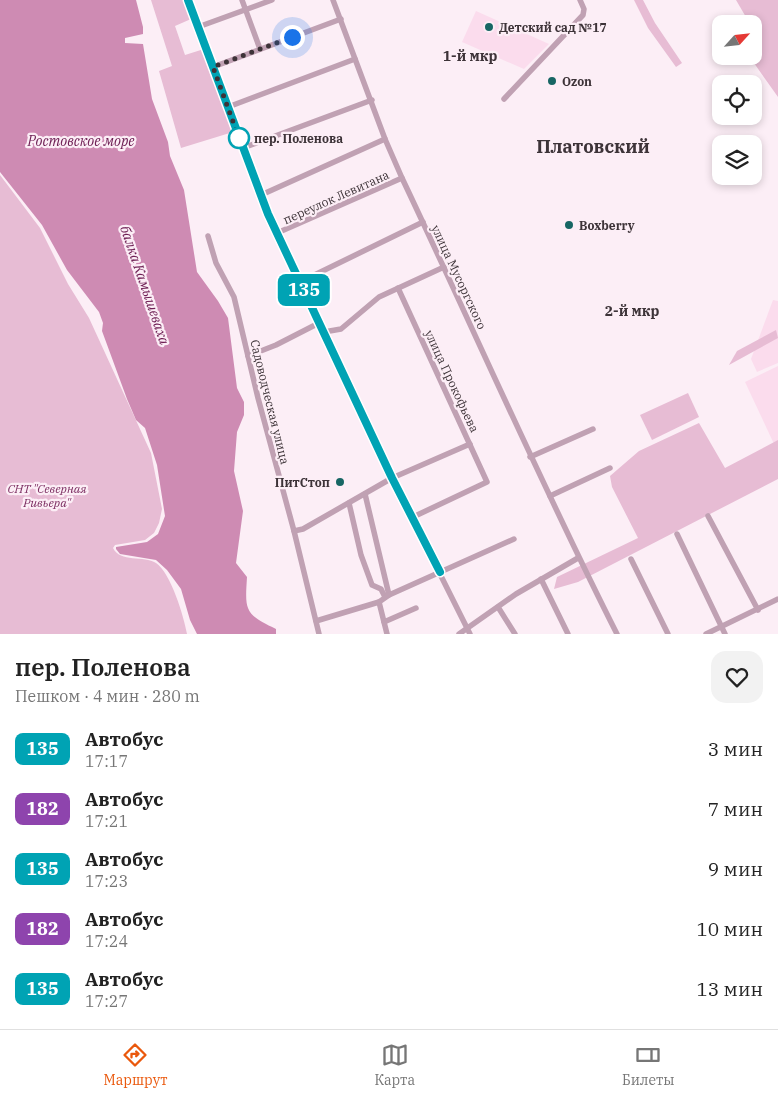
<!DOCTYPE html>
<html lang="ru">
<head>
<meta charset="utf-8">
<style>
  body { margin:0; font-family:"IBM Plex Serif",serif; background:#f2f2f2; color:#222; height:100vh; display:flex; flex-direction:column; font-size:19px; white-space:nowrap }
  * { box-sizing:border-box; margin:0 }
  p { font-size:16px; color:#767676 }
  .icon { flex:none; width:28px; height:28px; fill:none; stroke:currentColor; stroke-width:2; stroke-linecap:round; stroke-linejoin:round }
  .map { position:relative; height:634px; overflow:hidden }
  .panel { display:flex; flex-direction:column; background:#fff; flex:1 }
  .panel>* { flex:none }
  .badge { padding:0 10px; border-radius:8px; font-size:18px; line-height:32px }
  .needle { width:32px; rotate:63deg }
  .fabs { position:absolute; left:712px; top:15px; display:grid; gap:10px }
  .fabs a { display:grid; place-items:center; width:50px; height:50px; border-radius:10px; background:#fff; box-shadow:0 2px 8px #0003; font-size:25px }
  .you { position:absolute; width:25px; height:25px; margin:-12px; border:4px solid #fff; border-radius:50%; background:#1a73e8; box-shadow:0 0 0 8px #1a73e833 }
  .map>.badge { position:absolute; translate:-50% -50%; box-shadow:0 0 0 2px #fff }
  .round { display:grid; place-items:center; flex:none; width:52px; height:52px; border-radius:15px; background:#f2f2f2 }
  .summary { display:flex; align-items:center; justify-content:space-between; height:85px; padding:0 15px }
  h1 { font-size:24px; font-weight:600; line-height:38px }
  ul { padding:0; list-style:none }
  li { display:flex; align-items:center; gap:15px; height:60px; padding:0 15px }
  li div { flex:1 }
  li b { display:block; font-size:19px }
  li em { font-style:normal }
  li .badge { min-width:55px; font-weight:700; text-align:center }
  .tabs { display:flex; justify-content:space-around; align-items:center; height:70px; border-top:1px solid #e0e0e0; background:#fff; font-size:14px; color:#767676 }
  .tabs a { display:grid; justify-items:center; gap:2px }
  .tabs .active { color:#ea580c }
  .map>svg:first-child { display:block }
  .built { fill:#fbdced }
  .green { fill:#e7bcd4 }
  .water { fill:#ce8bb3 }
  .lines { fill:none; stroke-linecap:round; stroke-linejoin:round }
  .minor { stroke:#c0a1b3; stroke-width:5.5 }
  .line-casing { stroke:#fff; stroke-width:11 }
  .line { stroke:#00a3b4; stroke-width:8 }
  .walk { stroke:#3d3338; stroke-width:5; stroke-dasharray:0 9 }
  .poi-dot { fill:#176664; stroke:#fceef6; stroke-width:2 }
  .stop-dot { fill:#fff; stroke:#00a3b4; stroke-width:2.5 }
  .labels { text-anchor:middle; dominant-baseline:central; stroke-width:4.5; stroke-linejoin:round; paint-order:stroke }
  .poi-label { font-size:12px; font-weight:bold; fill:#3d3338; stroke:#fceef6; text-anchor:start }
  .stop-label { font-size:12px; font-weight:bold; fill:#3d3338; stroke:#fceef6; text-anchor:start }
  .street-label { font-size:12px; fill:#3d3338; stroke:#fceef6 }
  .park-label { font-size:12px; font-style:italic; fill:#7c2d61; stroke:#fceef6 }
  .neighbourhood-label { font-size:14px; font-weight:bold; fill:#3d3338; stroke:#fceef6 }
  .water-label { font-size:14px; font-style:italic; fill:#6f2055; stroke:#fceef6 }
  .district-label { font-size:18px; font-weight:bold; fill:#3d3338; stroke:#fceef6 }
</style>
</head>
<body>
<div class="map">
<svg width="778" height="634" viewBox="0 0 778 634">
  <rect width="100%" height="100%" fill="#fceef6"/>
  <g class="built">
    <path d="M476 11 549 44 524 69 462 42Z"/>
    <path d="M773 300 778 301V363L757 372 751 359Z"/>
    <path d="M778 366V442L774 444 745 382Z"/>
  </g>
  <g class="green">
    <path d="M151 0H184L191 19 175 26 185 55 204 49 233 132 181 148 159 71 172 66Z"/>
    <path d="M634 0H643L655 23 682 63 676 67 648 28Z"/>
    <path d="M736 0H778V97L749 56H754V24H750Z"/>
    <path d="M0 175 40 228 68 284 89 318 151 453 162 509 159 523 154 533 145 540 115 545 113 548C120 563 144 555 156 563 171 573 184 617 187 634H0Z"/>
    <path d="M776 330 778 338 729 365 737 351Z"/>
    <path d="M688 393 699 417 652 440 640 415Z"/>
    <path d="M699 423 725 468 778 440V479L578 582 554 589 557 577 638 538 612 487 610 476 639 451Z"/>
  </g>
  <path class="water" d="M0 0H136L143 27V34L125 38V43L143 44 152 99 168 142 170 156 184 190 197 272 218 301 228 318 237 388 244 402V415L237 432 234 471 243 511 236 563 247 577C245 610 244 614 276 629V634H197L190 620 181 589 167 570 156 560 120 554 116 549V547L147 542 158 534 165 516 157 465 145 428 136 420 127 399 102 331 103 323 99 312 67 270 42 225 0 172Z"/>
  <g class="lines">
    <g class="minor">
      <path d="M188 0 268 214 392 478 470 634"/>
      <path d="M242 0 260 49"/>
      <path d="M333 0 385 139 402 178C474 330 541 484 617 634"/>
      <path d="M198 27 272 0"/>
      <path d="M213 67 341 19"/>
      <path d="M504 99 583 15 584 9 580 0"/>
      <path d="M228 107 355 59"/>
      <path d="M243 148 372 100"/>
      <path d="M261 195 385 139"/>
      <path d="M277 233 402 178"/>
      <path d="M208 236 216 263 234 297 258 398 294 531 319 634"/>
      <path d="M300 282 423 222"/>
      <path d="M398 288 487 482 413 517"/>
      <path d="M324 332 341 329 379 297 444 267"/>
      <path d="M248 356 276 345 319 323"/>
      <path d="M530 457 593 429"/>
      <path d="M365 494 389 595"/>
      <path d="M550 496 610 468"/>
      <path d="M349 503 361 555 372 585 381 589 385 597"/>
      <path d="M708 516 758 610"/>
      <path d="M294 531 303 529 392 478 470 444"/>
      <path d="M677 534 725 634"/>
      <path d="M631 559 668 634"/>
      <path d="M541 579 568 634"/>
      <path d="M379 602 387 634"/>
      <path d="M498 607 515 634"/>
      <path d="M316 621 379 602 389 595 514 539"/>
      <path d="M384 622 416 608"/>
      <path d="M459 634 516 594 578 558"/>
      <path d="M706 634 778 599"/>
    </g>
  </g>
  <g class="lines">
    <defs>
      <path id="line" d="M188 0 268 214 392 478 440 572"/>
    </defs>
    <use href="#line" class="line-casing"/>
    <use href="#line" class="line"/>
    <path class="walk" d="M239 138 213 67 292 37"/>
  </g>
  <g class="poi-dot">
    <circle cx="489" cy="27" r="5"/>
    <circle cx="552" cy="81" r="5"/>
    <circle cx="569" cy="225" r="5"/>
    <circle cx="340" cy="482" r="5"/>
  </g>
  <circle class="stop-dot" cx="239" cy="138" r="10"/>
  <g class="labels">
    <g class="poi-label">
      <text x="499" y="27">Детский сад №17</text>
      <text x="562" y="81">Ozon</text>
      <text x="579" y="225">Boxberry</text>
      <text x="330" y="482" text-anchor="end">ПитСтоп</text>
    </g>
    <g class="stop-label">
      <text x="254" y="138">пер. Поленова</text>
    </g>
    <g class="street-label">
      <text transform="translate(336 197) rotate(-24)">переулок Левитана</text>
      <text transform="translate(459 277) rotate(65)">улица Мусоргского</text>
      <text transform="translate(452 381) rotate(65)">улица Прокофьева</text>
      <text transform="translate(270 402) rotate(76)">Садоводческая улица</text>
    </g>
    <g class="park-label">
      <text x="47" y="488">СНТ "Северная<tspan x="47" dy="14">Ривьера"</tspan></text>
    </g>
    <g class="neighbourhood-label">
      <text x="470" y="56">1-й мкр</text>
      <text x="632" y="311">2-й мкр</text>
    </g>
    <g class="water-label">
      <text x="81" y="141">Ростовское море</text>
      <text transform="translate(145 285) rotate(71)">балка Камышеваха</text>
    </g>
    <g class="district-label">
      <text x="593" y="146">Платовский</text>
    </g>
  </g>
</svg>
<div class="fabs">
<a><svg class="needle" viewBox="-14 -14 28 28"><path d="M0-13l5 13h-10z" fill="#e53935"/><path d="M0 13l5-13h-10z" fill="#767676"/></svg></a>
<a><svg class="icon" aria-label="locate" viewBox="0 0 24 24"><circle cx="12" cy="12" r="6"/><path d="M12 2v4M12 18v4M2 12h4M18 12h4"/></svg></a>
<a><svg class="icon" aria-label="layers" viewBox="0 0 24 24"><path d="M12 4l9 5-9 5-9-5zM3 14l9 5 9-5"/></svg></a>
</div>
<div class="you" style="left:292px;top:37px"></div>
<b class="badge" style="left:304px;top:290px;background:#00a3b4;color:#fff">135</b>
</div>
<section class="panel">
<div class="summary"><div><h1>пер. Поленова</h1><p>Пешком · 4 мин · 280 m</p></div><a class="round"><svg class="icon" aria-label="heart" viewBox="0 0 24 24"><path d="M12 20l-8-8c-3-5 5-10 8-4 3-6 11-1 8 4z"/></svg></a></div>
<ul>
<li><span class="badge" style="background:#00a3b4;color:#fff">135</span><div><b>Автобус</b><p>17:17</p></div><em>3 мин</em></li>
<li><span class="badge" style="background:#8e44ad;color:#fff">182</span><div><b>Автобус</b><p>17:21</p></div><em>7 мин</em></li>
<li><span class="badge" style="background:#00a3b4;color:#fff">135</span><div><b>Автобус</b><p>17:23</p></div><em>9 мин</em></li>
<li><span class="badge" style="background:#8e44ad;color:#fff">182</span><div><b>Автобус</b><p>17:24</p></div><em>10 мин</em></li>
<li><span class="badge" style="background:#00a3b4;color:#fff">135</span><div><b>Автобус</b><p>17:27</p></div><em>13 мин</em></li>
</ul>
</section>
<nav class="tabs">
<a class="active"><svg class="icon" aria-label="directions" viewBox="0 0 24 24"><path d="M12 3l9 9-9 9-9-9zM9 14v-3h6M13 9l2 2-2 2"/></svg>Маршрут</a>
<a><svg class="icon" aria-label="map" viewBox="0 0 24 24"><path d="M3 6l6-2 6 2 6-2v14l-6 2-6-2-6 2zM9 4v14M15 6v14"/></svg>Карта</a>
<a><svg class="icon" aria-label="tickets" viewBox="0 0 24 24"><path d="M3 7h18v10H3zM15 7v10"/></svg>Билеты</a>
</nav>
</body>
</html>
